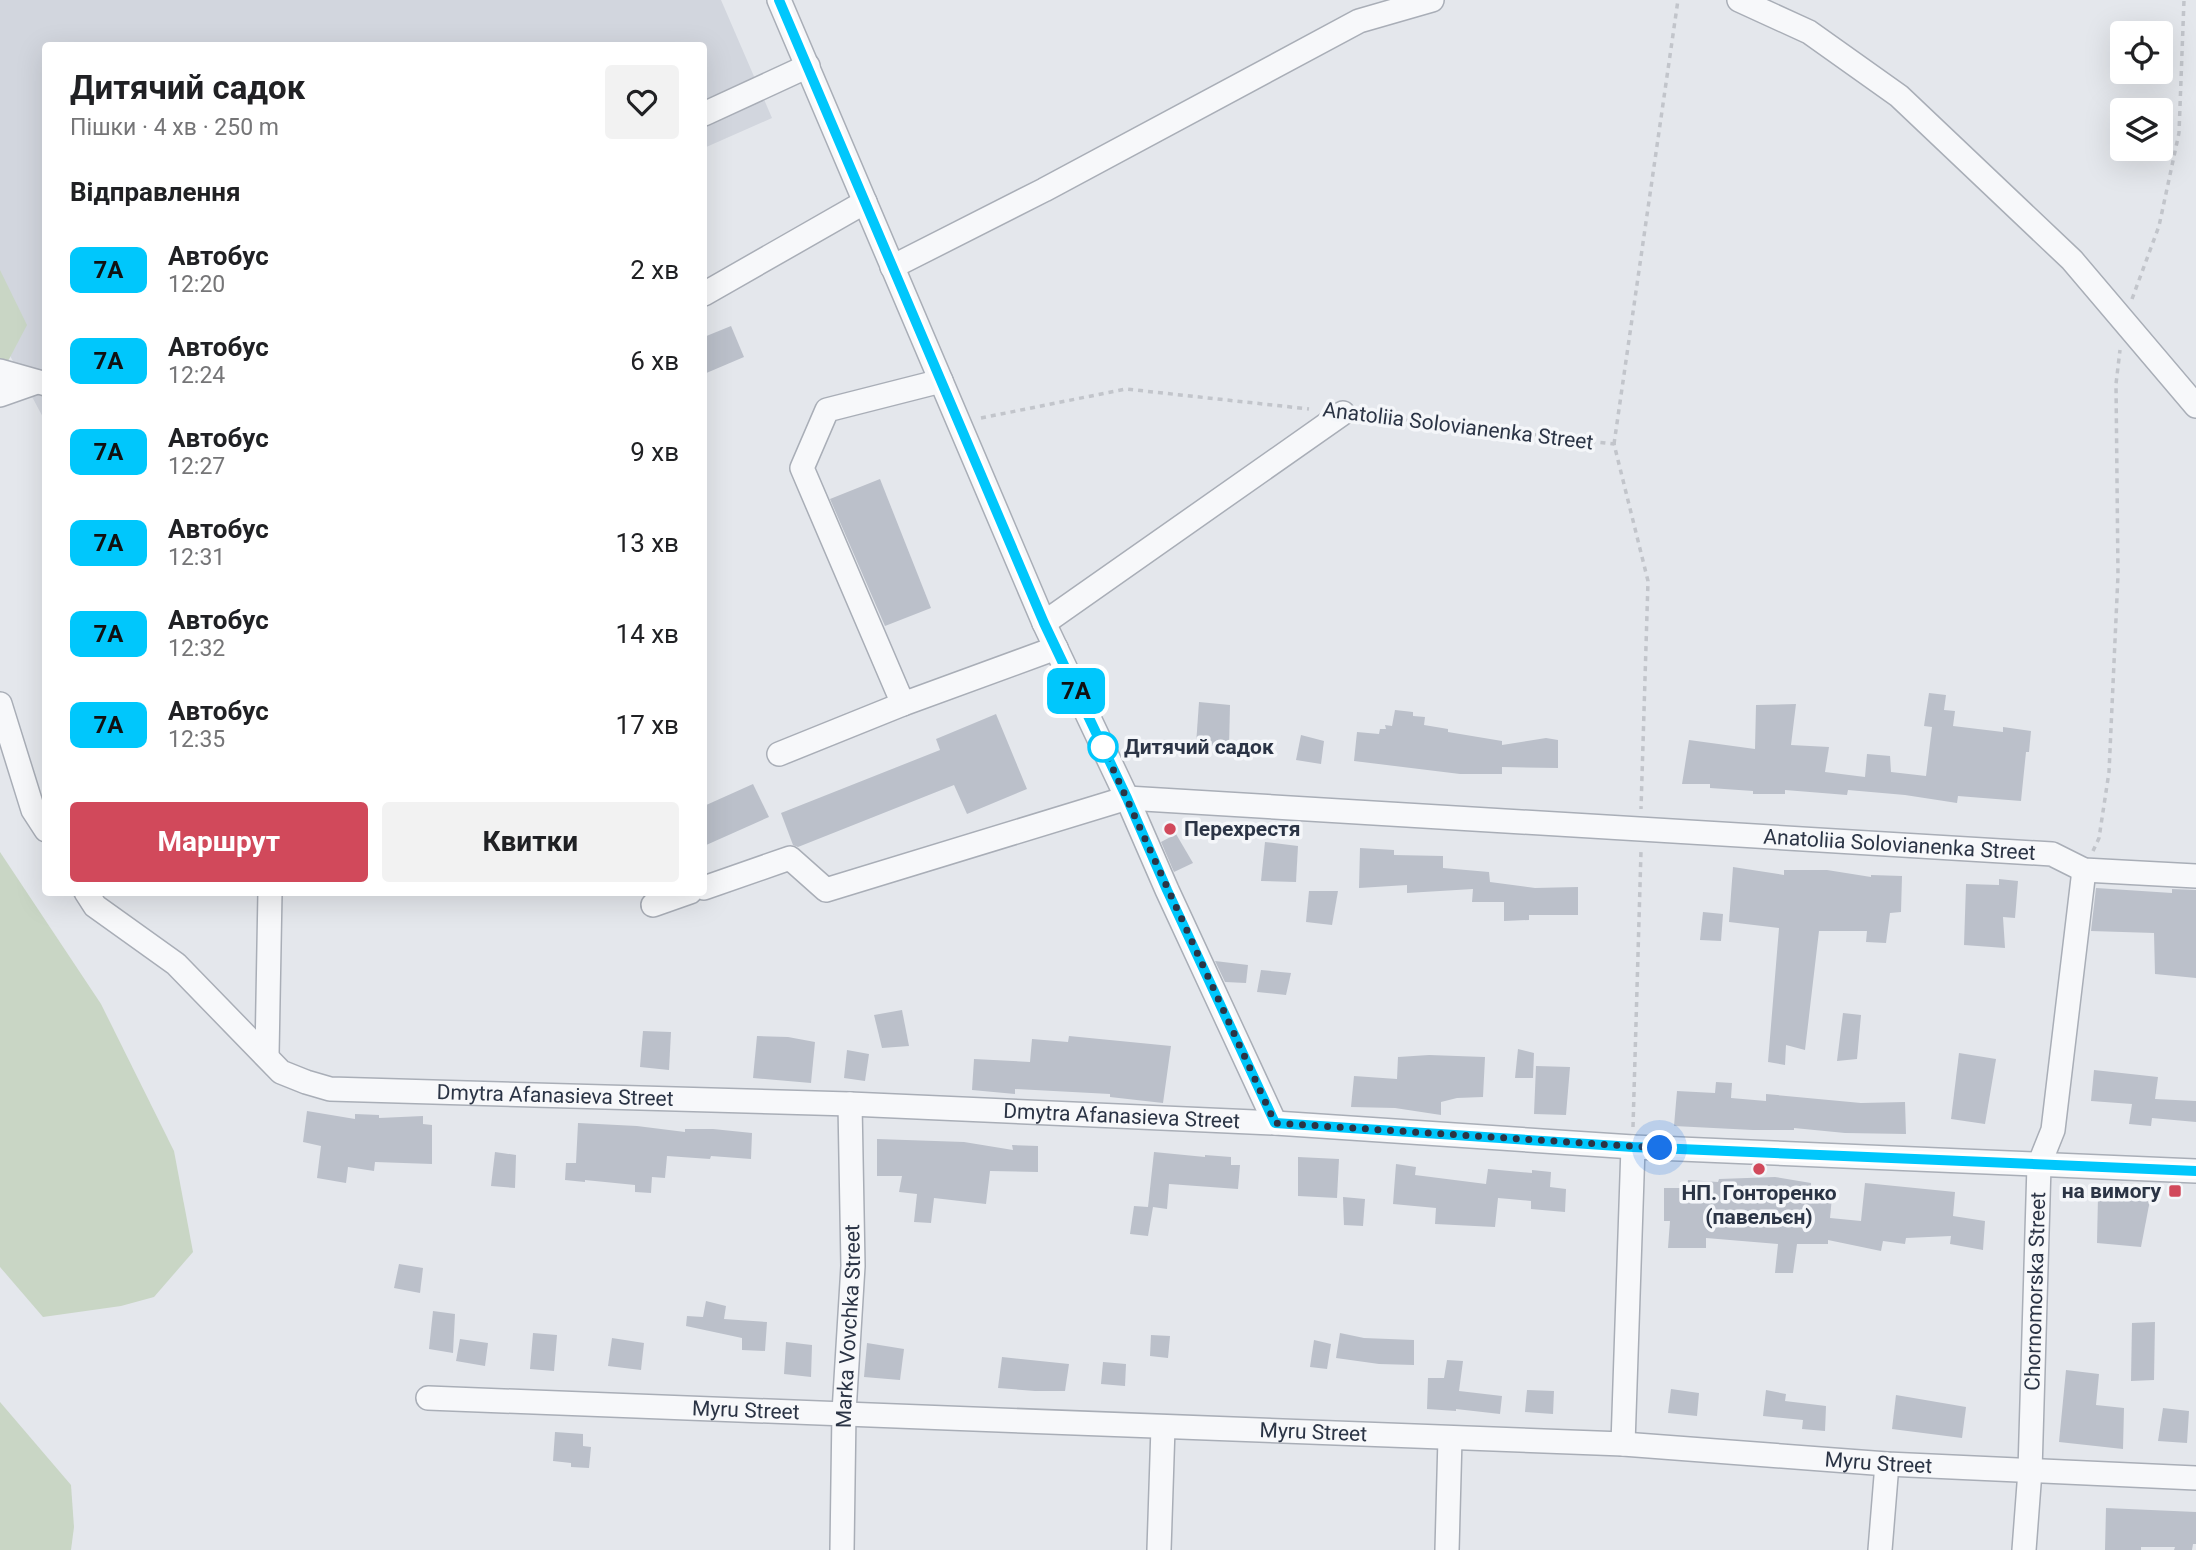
<!DOCTYPE html>
<html lang="uk">
<head>
<meta charset="utf-8">
<style>
  body { margin:0; font-family:Roboto,sans-serif; background:#f2f2f2; color:#202124; height:100vh; display:flex; flex-direction:column; font-size:26px; white-space:nowrap }
  * { box-sizing:border-box; margin:0 }
  p { font-size:23px; color:#757577 }
  .icon { flex:none; width:38px; height:38px; fill:none; stroke:currentColor; stroke-width:2; stroke-linecap:round; stroke-linejoin:round }
  .map { position:relative; flex:1; overflow:hidden }
  .panel { position:absolute; left:42px; top:42px; width:665px; height:854px; display:flex; flex-direction:column; background:#fff; border-radius:7px; box-shadow:0 7px 28px #0002 }
  .panel>* { flex:none }
  .badge { padding:0 14px; border-radius:10px; font-size:24px; line-height:46px }
  .controls { position:absolute; left:2110px; top:21px; display:grid; gap:14px }
  .controls a { display:grid; place-items:center; width:63px; height:63px; border-radius:7px; background:#fff; box-shadow:0 7px 28px #0002; font-size:35px }
  .you { position:absolute; width:35px; height:35px; margin:-18px; border:5px solid #fff; border-radius:50%; background:#1a73e8; box-shadow:0 0 0 10px #1a73e833 }
  .map>.badge { position:absolute; translate:-50% -50%; box-shadow:0 0 0 4px #fff }
  h2 { padding:0 28px; font-size:26px; line-height:63px }
  .round { display:grid; place-items:center; flex:none; width:74px; height:74px; border-radius:7px; background:#f2f2f2 }
  .headline { display:flex; align-items:center; justify-content:space-between; height:119px; padding:0 28px }
  h1 { font-size:33px; font-weight:700; line-height:52px }
  .cta { display:flex; gap:14px; margin-top:auto; padding:14px 28px }
  .cta a { flex:1; height:80px; border-radius:7px; background:#d1495b; color:#fff; font-size:28px; font-weight:700; line-height:80px; text-align:center }
  .cta a+a { background:#f2f2f2; color:#202124 }
  ul { padding:0; list-style:none }
  li { display:flex; align-items:center; gap:21px; height:91px; padding:0 28px }
  li div { flex:1 }
  li b { display:block; font-size:26px }
  li em { font-style:normal }
  li .badge { min-width:77px; font-weight:700; text-align:center }
  .map>svg:first-child { display:block }
  .built { fill:#d2d6de }
  .green { fill:#c9d6c5 }
  .building { fill:#bbc0ca }
  .lines { fill:none; stroke-linecap:round; stroke-linejoin:round }
  .minor-casing { stroke:#a9aeb7; stroke-width:26 }
  .path { stroke:#c2c5cb; stroke-width:3.5; stroke-dasharray:5 5; stroke-linecap:butt }
  .minor { stroke:#f7f8fa; stroke-width:23 }
  .line-casing { stroke:#fff; stroke-width:16 }
  .line { stroke:#00c7fc; stroke-width:10 }
  .walk { stroke:#2b3445; stroke-width:7; stroke-dasharray:0 12.6 }
  .stop-dot { fill:#fff; stroke:#00c7fc; stroke-width:3.5 }
  .poi-dot { fill:#d1495b; stroke:#f4f6f9; stroke-width:2.5 }
  .labels { text-anchor:middle; dominant-baseline:central; stroke-width:7; stroke-linejoin:round; paint-order:stroke }
  .street-label { font-size:21px; fill:#2b3445; stroke:#f4f6f9 }
  .stop-label { font-size:21px; font-weight:bold; fill:#2b3445; stroke:#f4f6f9; text-anchor:start }
  .poi-label { font-size:21px; font-weight:bold; fill:#2b3445; stroke:#f4f6f9; text-anchor:start }
</style>
</head>
<body>
<div class="map">
<svg width="2196" height="1550" viewBox="0 0 2196 1550">
  <rect width="100%" height="100%" fill="#e4e7ec"/>
  <path class="built" d="M0 0H721L772 118 704 148V46H46L45 421 0 337Z"/>
  <g class="green">
    <path d="M0 270 27 325 6 365 0 361Z"/>
    <path d="M0 852 101 1004 174 1151 193 1252 154 1297 121 1306 43 1317 0 1267Z"/>
    <path d="M0 1402 71 1485 74 1527 71 1550H0Z"/>
  </g>
  <g class="building">
    <path d="M731 326 744 357 704 374V337Z"/>
    <path d="M880 479 931 608 885 626 830 499Z"/>
    <path d="M1929 693 1946 695 1944 710 1955 711 1953 726 2003 732V727L2031 731 2029 752H2026L2021 801 1958 796 1957 803 1905 795 1848 790 1847 795 1785 790V794H1753V791L1710 788V784H1682L1689 740 1755 749 1756 705 1796 704 1791 745 1829 747 1825 772 1865 777 1867 754 1890 756 1891 772 1926 776 1932 727 1924 726Z"/>
    <path d="M1199 702 1230 705 1229 747 1196 745Z"/>
    <path d="M1395 710 1413 712V716L1425 717 1424 725 1448 729V732L1502 741V745L1546 738 1558 740V768L1502 767V774H1460L1354 761 1357 732 1379 734 1380 729H1386L1385 725 1392 726Z"/>
    <path d="M996 714 1027 789 967 814 954 785 798 847 793 845 781 813 940 750 936 739Z"/>
    <path d="M1301 735 1324 741 1321 764 1296 760Z"/>
    <path d="M753 784 769 817 704 846V806Z"/>
    <path d="M1176 834 1193 863 1174 872 1161 842Z"/>
    <path d="M1265 842 1298 846 1296 882 1261 881Z"/>
    <path d="M1360 848 1394 850V855L1443 856V868L1489 872 1490 882 1535 888 1578 887V915H1529V920L1504 921V902H1472L1473 889 1407 893V885L1359 888Z"/>
    <path d="M1733 867 1784 875V870H1827L1871 877V875L1902 876 1901 912 1890 913 1886 943 1866 942 1867 931H1819L1805 1050 1786 1045 1785 1065 1768 1062 1779 928 1729 922Z"/>
    <path d="M1999 879 2018 881 2015 918 2003 917 2005 948 1964 945 1966 884 1999 885Z"/>
    <path d="M2096 888 2172 893V889L2196 890V978L2155 974 2154 933 2091 931Z"/>
    <path d="M1309 891H1338L1332 925 1306 922Z"/>
    <path d="M1703 912 1723 914 1721 941 1700 940Z"/>
    <path d="M1215 961 1248 965 1246 983 1225 982Z"/>
    <path d="M1261 970 1291 973 1286 995 1257 992Z"/>
    <path d="M902 1010 909 1046 882 1048 874 1015Z"/>
    <path d="M1843 1013 1861 1015 1857 1059 1837 1061Z"/>
    <path d="M643 1031 671 1032 669 1070 640 1067Z"/>
    <path d="M757 1036 788 1037 815 1042 811 1083 753 1078Z"/>
    <path d="M1069 1036 1171 1046 1163 1103 1110 1097V1094L1015 1089V1094L972 1090 974 1059 1030 1062 1032 1039 1068 1042Z"/>
    <path d="M1518 1049 1534 1053 1533 1078H1515Z"/>
    <path d="M847 1050 869 1054 865 1081 844 1078Z"/>
    <path d="M1959 1053 1996 1059 1985 1124 1951 1119Z"/>
    <path d="M1429 1055 1485 1057 1483 1097 1457 1098 1441 1102V1115L1395 1108 1351 1107 1354 1076 1397 1079 1398 1057Z"/>
    <path d="M1536 1066 1570 1067 1566 1115 1534 1114Z"/>
    <path d="M2094 1070 2158 1077 2155 1099 2196 1101V1122L2152 1118 2151 1126 2129 1124 2132 1104 2091 1101Z"/>
    <path d="M1716 1082 1732 1083 1731 1098 1766 1101V1094L1861 1103 1905 1102 1906 1134 1845 1133 1794 1128V1130H1753L1674 1126 1677 1091 1715 1093Z"/>
    <path d="M307 1111 355 1119V1114L379 1115V1118L423 1116V1124L432 1125V1164L375 1162 374 1171 348 1167 346 1183 317 1178 321 1146 303 1142Z"/>
    <path d="M578 1123 637 1126 685 1132V1129H713L752 1133 751 1159 711 1156 710 1159 667 1156 665 1178 652 1177 651 1193 635 1192V1185L585 1180V1182L565 1180 566 1163H576Z"/>
    <path d="M877 1139 964 1142 1013 1150 1012 1145 1038 1146V1172L990 1171 986 1204 934 1198 931 1223 914 1222 917 1194 899 1192 902 1176H877Z"/>
    <path d="M495 1152 516 1155 515 1188 491 1186Z"/>
    <path d="M1154 1152 1205 1157V1155L1231 1157V1165H1240L1238 1189 1169 1184 1167 1209 1153 1207 1148 1236 1130 1234 1134 1206 1148 1207Z"/>
    <path d="M1298 1157 1339 1159 1337 1198 1298 1196Z"/>
    <path d="M1396 1164 1416 1167 1415 1175 1486 1184 1488 1169 1532 1173V1170L1551 1172 1550 1187 1566 1189 1565 1212 1531 1209V1201L1498 1198 1495 1227 1435 1224 1436 1208 1393 1204Z"/>
    <path d="M1775 1177 1811 1183V1186H1833L1830 1218 1861 1221 1865 1183 1955 1192 1953 1216 1985 1221 1983 1250 1950 1244 1951 1236 1906 1238 1905 1244 1883 1241 1881 1251 1828 1240V1244H1797L1793 1273H1775L1778 1244 1706 1238V1248H1668L1670 1221H1664V1188H1687L1688 1180 1718 1182 1719 1179Z"/>
    <path d="M2098 1196 2150 1200 2141 1247 2097 1243Z"/>
    <path d="M1343 1197 1365 1199 1363 1226 1344 1225Z"/>
    <path d="M399 1264 423 1268 420 1293 394 1288Z"/>
    <path d="M706 1301 726 1306 724 1319 767 1322 765 1351 742 1350V1338L686 1326 687 1316 703 1317Z"/>
    <path d="M433 1311 455 1314 453 1353 429 1349Z"/>
    <path d="M2155 1322 2154 1380 2131 1381 2132 1323Z"/>
    <path d="M533 1333 557 1335 554 1371 530 1369Z"/>
    <path d="M1340 1333 1364 1338 1414 1340V1365L1379 1364 1336 1358Z"/>
    <path d="M1151 1335 1170 1336 1168 1358 1150 1356Z"/>
    <path d="M612 1338 644 1343 641 1370 608 1366Z"/>
    <path d="M460 1339 488 1343 485 1366 456 1361Z"/>
    <path d="M1314 1340 1331 1344 1327 1369 1310 1367Z"/>
    <path d="M786 1342 812 1345 811 1377 784 1374Z"/>
    <path d="M867 1343 904 1349 900 1380 864 1377Z"/>
    <path d="M1002 1357 1069 1364 1065 1391H1035L998 1388Z"/>
    <path d="M1447 1360 1463 1361 1459 1391 1502 1396 1500 1414 1456 1409V1411L1427 1409 1428 1378H1444Z"/>
    <path d="M1103 1362 1126 1364 1125 1386 1101 1384Z"/>
    <path d="M2066 1370 2099 1374 2096 1405 2124 1408 2123 1449 2059 1442Z"/>
    <path d="M1671 1389 1699 1393 1697 1416 1668 1413Z"/>
    <path d="M1527 1390 1554 1391 1553 1414 1525 1412Z"/>
    <path d="M1766 1390 1786 1394 1785 1401 1826 1406 1825 1431 1802 1429 1803 1420 1763 1416Z"/>
    <path d="M1896 1395 1966 1407 1962 1438 1892 1429Z"/>
    <path d="M2163 1408 2189 1411 2187 1443 2158 1441Z"/>
    <path d="M555 1432 583 1434V1446L591 1447 589 1468 571 1467V1463L553 1461Z"/>
    <path d="M2106 1508 2196 1512V1544H2193L2192 1550H2174L2175 1547H2141V1550H2105Z"/>
  </g>
  <g class="lines">
    <defs>
      <g id="minor">
        <path d="M779 0 1044 623 1127 798 1167 890 1275 1123"/>
        <path d="M1739 0 1809 32 1899 96 2072 260 2196 406"/>
        <path d="M704 114 808 66"/>
        <path d="M892 267 1044 190 1359 21 1432 0"/>
        <path d="M704 294 865 202"/>
        <path d="M0 371 46 384"/>
        <path d="M941 381 827 410 802 468 903 704 1056 648"/>
        <path d="M0 395 37 382"/>
        <path d="M1044 623 1343 413"/>
        <path d="M0 704 33 810 46 830"/>
        <path d="M779 754 903 704"/>
        <path id="s1" d="M704 888 790 858 826 890 1127 798 2052 854 2084 870 2196 876"/>
        <path id="s2" d="M86 892 95 906 176 964 281 1072 306 1082 330 1089 850 1104 1275 1123 1633 1147 2196 1171"/>
        <path d="M653 905 690 892"/>
        <path d="M267 1055 270 892"/>
        <path id="s3" d="M428 1398 1623 1444 1887 1464 2196 1478"/>
        <path d="M1623 1444 1633 1147"/>
        <path id="s4" d="M842 1550 844 1412 853 1266 850 1104"/>
        <path d="M1159 1550 1163 1427"/>
        <path d="M1447 1550 1450 1438"/>
        <path d="M1880 1550 1887 1464"/>
        <path id="s5" d="M2024 1550 2030 1471 2039 1165 2053 1130 2084 870"/>
      </g>
    </defs>
    <use href="#minor" class="minor-casing"/>
    <g class="path">
      <path d="M2132 299 2159 226 2179 133 2184 0"/>
      <path d="M1362 415 1614 444 1648 581 1641 809"/>
      <path d="M981 418 1126 389 1309 409"/>
      <path d="M1614 444 1678 0"/>
      <path d="M2093 851 2099 838 2109 772 2118 575 2116 384 2120 350"/>
      <path d="M1633 1127 1641 851"/>
    </g>
    <use href="#minor" class="minor"/>
  </g>
  <g class="lines">
    <defs>
      <path id="line" d="M779 0 1044 623 1127 798 1167 890 1275 1123 1633 1147 2196 1171"/>
    </defs>
    <use href="#line" class="line-casing"/>
    <use href="#line" class="line"/>
    <path class="walk" d="M1103 747 1275 1123 1660 1148"/>
  </g>
  <circle class="stop-dot" cx="1103" cy="747" r="14"/>
  <g class="poi-dot">
    <circle cx="1170" cy="829" r="7"/>
    <circle cx="1759" cy="1169" r="7"/>
    <rect x="2168" y="1184" width="14" height="14" rx="3.5"/>
  </g>
  <g class="labels">
    <g class="street-label">
      <text transform="translate(1458 426) rotate(7)">Anatoliia Solovianenka Street</text>
      <text stroke="none"><textPath href="#s1" startOffset="1228">Anatoliia Solovianenka Street</textPath></text>
      <text stroke="none"><textPath href="#s2" startOffset="544">Dmytra Afanasieva Street</textPath></text>
      <text stroke="none"><textPath href="#s2" startOffset="1111">Dmytra Afanasieva Street</textPath></text>
      <text stroke="none"><textPath href="#s5" startOffset="259">Chornomorska Street</textPath></text>
      <text stroke="none"><textPath href="#s4" startOffset="224">Marka Vovchka Street</textPath></text>
      <text stroke="none"><textPath href="#s3" startOffset="318">Myru Street</textPath></text>
      <text stroke="none"><textPath href="#s3" startOffset="886">Myru Street</textPath></text>
      <text stroke="none"><textPath href="#s3" startOffset="1452">Myru Street</textPath></text>
    </g>
    <g class="stop-label">
      <text x="1124" y="747">Дитячий садок</text>
    </g>
    <g class="poi-label">
      <text x="1184" y="829">Перехрестя</text>
      <text x="2161" y="1191" text-anchor="end">на вимогу</text>
      <text x="1759" y="1193" text-anchor="middle">НП. Гонторенко<tspan x="1759" dy="24">(павельєн)</tspan></text>
    </g>
  </g>
</svg>
<div class="controls">
<a><svg class="icon" aria-label="locate" viewBox="0 0 24 24"><circle cx="12" cy="12" r="6"/><path d="M12 2v4M12 18v4M2 12h4M18 12h4"/></svg></a>
<a><svg class="icon" aria-label="layers" viewBox="0 0 24 24"><path d="M12 4l9 5-9 5-9-5zM3 14l9 5 9-5"/></svg></a>
</div>
<div class="you" style="left:1660px;top:1148px"></div>
<b class="badge" style="left:1076px;top:691px;background:#00c7fc;color:#111">7А</b>
<section class="panel">
<div class="headline"><div><h1>Дитячий садок</h1><p>Пішки · 4 хв · 250 m</p></div><a class="round"><svg class="icon" aria-label="heart" viewBox="0 0 24 24"><path d="M12 20l-8-8c-3-5 5-10 8-4 3-6 11-1 8 4z"/></svg></a></div>
<h2>Відправлення</h2>
<ul>
<li><span class="badge" style="background:#00c7fc;color:#111">7А</span><div><b>Автобус</b><p>12:20</p></div><em>2 хв</em></li>
<li><span class="badge" style="background:#00c7fc;color:#111">7А</span><div><b>Автобус</b><p>12:24</p></div><em>6 хв</em></li>
<li><span class="badge" style="background:#00c7fc;color:#111">7А</span><div><b>Автобус</b><p>12:27</p></div><em>9 хв</em></li>
<li><span class="badge" style="background:#00c7fc;color:#111">7А</span><div><b>Автобус</b><p>12:31</p></div><em>13 хв</em></li>
<li><span class="badge" style="background:#00c7fc;color:#111">7А</span><div><b>Автобус</b><p>12:32</p></div><em>14 хв</em></li>
<li><span class="badge" style="background:#00c7fc;color:#111">7А</span><div><b>Автобус</b><p>12:35</p></div><em>17 хв</em></li>
</ul>
<div class="cta"><a>Маршрут</a><a>Квитки</a></div>
</section>
</div>
</body>
</html>
